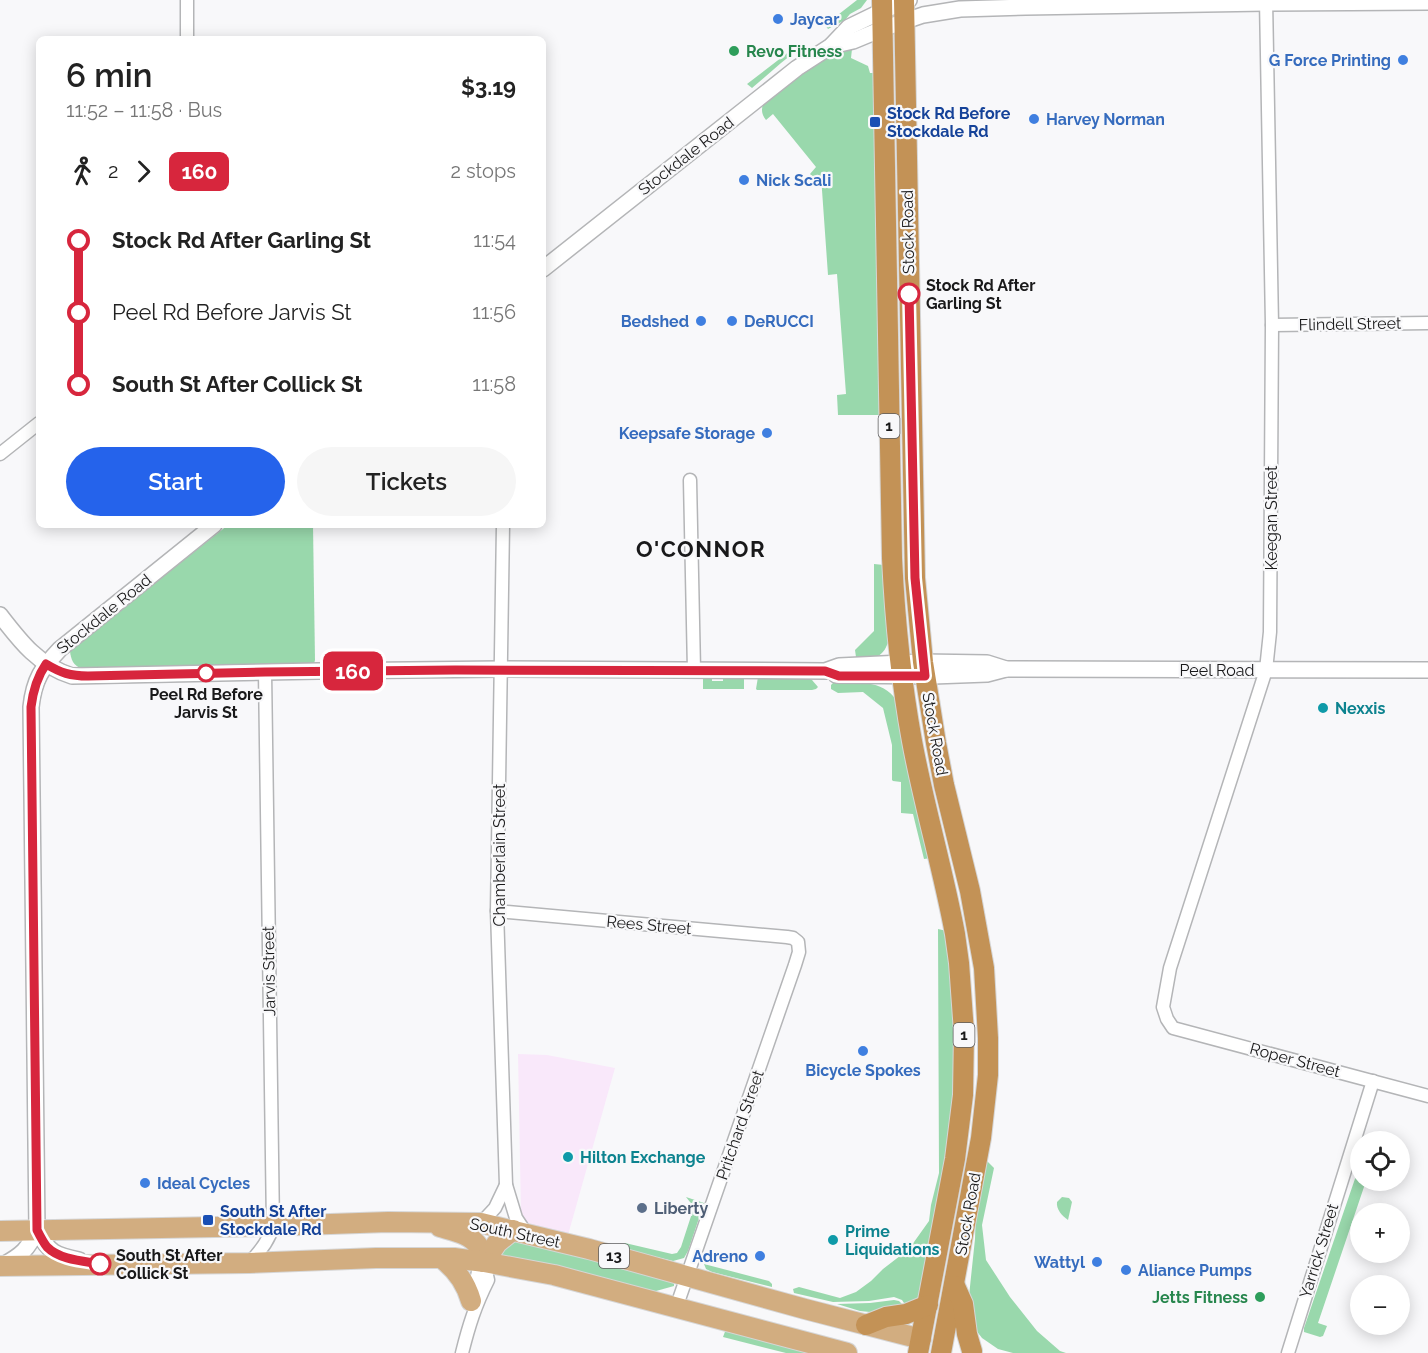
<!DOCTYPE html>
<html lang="en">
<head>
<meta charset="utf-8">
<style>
  body { margin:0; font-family:Raleway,sans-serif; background:#f6f6f6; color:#222; height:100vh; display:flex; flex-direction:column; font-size:22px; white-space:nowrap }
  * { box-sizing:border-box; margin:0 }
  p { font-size:20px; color:#767676 }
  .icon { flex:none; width:33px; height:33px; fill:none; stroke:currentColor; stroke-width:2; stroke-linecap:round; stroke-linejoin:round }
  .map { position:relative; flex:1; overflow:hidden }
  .panel { position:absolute; left:36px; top:36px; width:510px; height:492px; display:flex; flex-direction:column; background:#fff; border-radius:9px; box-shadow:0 3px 15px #0003 }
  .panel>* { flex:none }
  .badge { padding:0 12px; border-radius:9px; font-size:21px; line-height:39px }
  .tools { position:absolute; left:1350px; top:1131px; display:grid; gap:12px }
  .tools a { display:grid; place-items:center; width:60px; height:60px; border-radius:50%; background:#fff; box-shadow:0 3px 15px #0003; font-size:30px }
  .map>.badge { position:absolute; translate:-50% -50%; box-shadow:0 0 0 3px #fff }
  .legs { display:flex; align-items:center; gap:9px; height:66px; padding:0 30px; font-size:20px }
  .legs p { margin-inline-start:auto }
  .head { display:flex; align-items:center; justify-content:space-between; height:102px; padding:0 30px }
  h1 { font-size:33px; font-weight:600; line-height:45px }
  .cta { display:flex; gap:12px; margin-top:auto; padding:12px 30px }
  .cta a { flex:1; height:69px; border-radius:36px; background:#2563eb; color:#fff; font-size:24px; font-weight:600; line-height:69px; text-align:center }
  .cta a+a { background:#f6f6f6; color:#222 }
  ul { padding:0 30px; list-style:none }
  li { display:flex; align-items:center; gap:21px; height:72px; font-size:22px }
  li i { display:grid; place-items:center; width:9px; height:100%; margin:0 8px; background:currentColor }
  li i::after { content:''; width:15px; height:15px; margin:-8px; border:4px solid; border-radius:50%; background:#fff }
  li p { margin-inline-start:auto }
  li:first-child i { background:linear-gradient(#0000 50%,currentColor 0) }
  li:last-child i { background:linear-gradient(currentColor 50%,#0000 0) }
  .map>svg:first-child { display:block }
  .commercial { fill:#f9e8fa }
  .green { fill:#99d8ac }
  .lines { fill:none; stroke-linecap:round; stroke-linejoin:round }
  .minor-casing { stroke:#b4b5b7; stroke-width:15 }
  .tertiary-casing { stroke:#b4b5b7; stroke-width:18 }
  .primary-casing { stroke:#d6d6d6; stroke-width:22 }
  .trunk-casing { stroke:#d6d6d6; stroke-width:22 }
  .minor { stroke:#fff; stroke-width:12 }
  .tertiary { stroke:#fff; stroke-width:15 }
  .primary { stroke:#d2ad80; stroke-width:20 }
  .trunk { stroke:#c39256; stroke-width:20 }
  .line-1-casing { stroke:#fff; stroke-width:14 }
  .line-1 { stroke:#d7263d; stroke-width:9 }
  .shop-dot { fill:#3f7fe0; stroke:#f8f8fa; stroke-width:2 }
  .leisure-dot { fill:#2e9e5b; stroke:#f8f8fa; stroke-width:2 }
  .transit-dot { fill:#1a4fb4; stroke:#f8f8fa; stroke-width:2 }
  .stop-1-dot { fill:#fff; stroke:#d7263d; stroke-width:3 }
  .culture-dot { fill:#0f9aa8; stroke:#f8f8fa; stroke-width:2 }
  .service-dot { fill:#5c6f8a; stroke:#f8f8fa; stroke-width:2 }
  .labels { text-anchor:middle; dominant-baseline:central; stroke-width:4.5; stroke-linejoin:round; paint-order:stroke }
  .shield { fill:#f8f8fa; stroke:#5c5c5d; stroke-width:1.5 }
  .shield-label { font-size:15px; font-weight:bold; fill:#19191a }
  .shop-label { font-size:16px; font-weight:bold; fill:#366cbe; stroke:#f8f8fa; text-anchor:start }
  .leisure-label { font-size:16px; font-weight:bold; fill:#27864d; stroke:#f8f8fa; text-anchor:start }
  .transit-label { font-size:16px; font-weight:bold; fill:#164399; stroke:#f8f8fa; text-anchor:start }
  .street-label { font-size:16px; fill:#19191a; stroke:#f8f8fa }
  .stop-label { font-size:16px; font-weight:bold; fill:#19191a; stroke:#f8f8fa; text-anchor:start }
  .culture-label { font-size:16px; font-weight:bold; fill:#0d838f; stroke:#f8f8fa; text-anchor:start }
  .service-label { font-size:16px; font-weight:bold; fill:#4e5e75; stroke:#f8f8fa; text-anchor:start }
  .district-label { font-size:22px; font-weight:bold; letter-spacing:1.5px; fill:#19191a; stroke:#f8f8fa }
</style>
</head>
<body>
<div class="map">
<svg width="1428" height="1353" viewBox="0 0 1428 1353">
  <rect width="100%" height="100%" fill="#f8f8fa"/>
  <path class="commercial" d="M518 1054 547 1055 615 1068 568 1235 534 1226 526 1221 521 1214Z"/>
  <g class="green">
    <path d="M857 0H867L861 8 850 14 845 20 828 29 825 25Z"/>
    <path d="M799 44 801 47 781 63 752 88 747 84Z"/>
    <path d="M852 49 851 58 868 66 870 73H875L881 415H838L837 395 846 394 837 274 828 275 821 176H812L810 174 816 167 773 114 766 120C762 115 761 110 763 104 788 86 822 54 852 49Z"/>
    <path d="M228 525H313L315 660 314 664 82 669C73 665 71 660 70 651L76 645Z"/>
    <path d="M874 564 884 565 889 640C883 657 878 657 861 661L856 657 855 650 874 631Z"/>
    <path d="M709 676H712V681H723V676H741L744 679V689H703V678Z"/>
    <path d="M764 676 810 679 812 680 818 687 816 689 812 690H757L756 689 758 677Z"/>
    <path d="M834 682C855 683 883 679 896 700L931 858 924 859 913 814 901 813V782L893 781 892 780V745L883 708 863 692 838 693 831 689V685Z"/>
    <path d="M938 929 947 931 958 1058 949 1149 920 1296 908 1309 902 1300 894 1297 869 1301 833 1302 794 1293 793 1289 799 1287 840 1298 856 1292 871 1281 883 1269 909 1249 929 1221 931 1205 939 1173Z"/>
    <path d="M986 1160 994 1168 982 1225 986 1260 1010 1297 1037 1331 1060 1351 1066 1353H1013L998 1349 982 1338 975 1329 969 1296 975 1239 976 1209Z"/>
    <path d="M1359 1167H1360V1180L1366 1181 1318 1323 1327 1326 1323 1336 1320 1337 1304 1332V1328Z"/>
    <path d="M686 1197 704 1203 688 1251 684 1258 673 1261 623 1249 625 1243 672 1254 677 1253 681 1247 694 1207Z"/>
    <path d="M1062 1197 1069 1198 1072 1202 1068 1220C1062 1216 1056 1209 1057 1202Z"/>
    <path d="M511 1239 674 1280V1286L656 1291 645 1292 498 1258Z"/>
    <path d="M704 1264 769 1281 772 1284V1287L712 1272 706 1269Z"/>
    <path d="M894 1300 899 1301 903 1305 880 1313 860 1311 837 1304 870 1303Z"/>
    <path d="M726 1329 818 1353H786L723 1337Z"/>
  </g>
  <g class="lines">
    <defs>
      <g id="minor">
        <path d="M187 0V39"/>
        <path d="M1266 0 1272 325 1270 632 1266 670 1170 968 1163 1007 1167 1019 1173 1028 1428 1096"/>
        <path d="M1272 325 1428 323"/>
        <path d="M0 454 39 423"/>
        <path d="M690 480 694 670"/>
        <path d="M503 525 497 911 506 1185 516 1218 526 1233"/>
        <path d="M497 911 787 937 793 938 798 942 799 952 795 965 676 1308"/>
        <path d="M481 1223 495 1208 506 1185"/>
        <path d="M249 1263C260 1252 269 1241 273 1226L265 672"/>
        <path d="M472 1297 478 1272 484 1262"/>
        <path d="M462 1353C469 1325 475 1306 488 1280L484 1262"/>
        <path d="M1288 1353 1373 1081"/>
      </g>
      <g id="tertiary">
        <path d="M831 46 853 41 882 29 923 15 960 9 1026 7 1266 3 1428 2"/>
        <path d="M543 269 797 68 831 46 849 27 882 11 909 0"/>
        <path d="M0 615C20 641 39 666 72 676L318 671 500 669 825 671 839 666 923 662 987 663 1006 669 1428 670"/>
        <path d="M836 675 933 676 987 674 1006 669"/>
        <path d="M79 1260C55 1255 49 1253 37 1230L31 707C34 679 42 668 60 649L214 525"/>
        <path d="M3 1265C22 1255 28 1249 37 1230"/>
      </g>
      <g id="primary">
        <path d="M440 1227C453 1231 471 1234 479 1247 481 1251 483 1257 484 1262"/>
        <path d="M0 1231 273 1226 388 1222 481 1223 589 1249 805 1309 921 1339"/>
        <path d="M441 1258C456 1269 466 1283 471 1301"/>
        <path d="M484 1262 497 1243 513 1230"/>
        <path d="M0 1266 249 1263 376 1258H454L484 1262 554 1275 847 1353"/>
      </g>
      <g id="trunk">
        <path d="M882 0 892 558C895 620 901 681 912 741 924 806 943 869 955 934L959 963 964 1032 963 1095 955 1159 918 1353"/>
        <path d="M904 0 915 578 923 662 936 743 944 785 970 891 984 968 988 1038V1075L981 1138 941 1353"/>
        <path d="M955 1286 963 1304 967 1334 972 1351"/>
        <path d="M866 1325 886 1317 906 1314 928 1305"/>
      </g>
    </defs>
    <use href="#minor" class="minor-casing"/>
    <use href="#tertiary" class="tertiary-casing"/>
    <use href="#primary" class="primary-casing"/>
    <use href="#trunk" class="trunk-casing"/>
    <use href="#minor" class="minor"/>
    <use href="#tertiary" class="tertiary"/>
    <use href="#primary" class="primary"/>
    <use href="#trunk" class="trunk"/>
  </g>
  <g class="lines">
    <defs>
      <path id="line-1" d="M100 1264C83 1261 60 1260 47 1247 43 1242 40 1236 37 1230L31 707C33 691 37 677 46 664 61 673 70 676 88 676L265 672 455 670 825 671 839 676H925L915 578 909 294"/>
    </defs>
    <use href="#line-1" class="line-1-casing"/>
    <use href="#line-1" class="line-1"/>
  </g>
  <g class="shop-dot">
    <circle cx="778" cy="19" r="6"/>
    <circle cx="1403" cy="60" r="6"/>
    <circle cx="1034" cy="119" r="6"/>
    <circle cx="744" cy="180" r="6"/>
    <circle cx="701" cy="321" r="6"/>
    <circle cx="732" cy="321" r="6"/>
    <circle cx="767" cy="433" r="6"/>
    <circle cx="863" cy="1051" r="6"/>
    <circle cx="145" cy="1183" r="6"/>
    <circle cx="760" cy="1256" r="6"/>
    <circle cx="1097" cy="1262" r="6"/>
    <circle cx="1126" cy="1270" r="6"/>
  </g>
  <g class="leisure-dot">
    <circle cx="734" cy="51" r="6"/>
    <circle cx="1260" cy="1297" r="6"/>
  </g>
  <g class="transit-dot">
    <rect x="869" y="116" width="12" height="12" rx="3"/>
    <rect x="202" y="1214" width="12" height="12" rx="3"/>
  </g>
  <g class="stop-1-dot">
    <circle cx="909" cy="294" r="10"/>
    <circle cx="206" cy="673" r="8"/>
    <circle cx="100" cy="1264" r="10"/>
  </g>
  <g class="culture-dot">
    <circle cx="1323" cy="708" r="6"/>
    <circle cx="568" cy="1157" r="6"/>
    <circle cx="833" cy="1240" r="6"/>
  </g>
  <circle class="service-dot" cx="642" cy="1208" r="6"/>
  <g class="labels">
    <g class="shield">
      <rect x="878.5" y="414" width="21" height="24" rx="4.5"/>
      <rect x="953.5" y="1023" width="21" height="24" rx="4.5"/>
      <rect x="599" y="1244" width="30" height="24" rx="4.5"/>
    </g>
    <g class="shield-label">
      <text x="889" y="426">1</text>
      <text x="964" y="1035">1</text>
      <text x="614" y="1256">13</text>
    </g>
    <g class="shop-label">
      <text x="790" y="19">Jaycar</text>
      <text x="1391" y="60" text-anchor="end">G Force Printing</text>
      <text x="1046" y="119">Harvey Norman</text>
      <text x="756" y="180">Nick Scali</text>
      <text x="689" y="321" text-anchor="end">Bedshed</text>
      <text x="744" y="321">DeRUCCI</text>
      <text x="755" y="433" text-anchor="end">Keepsafe Storage</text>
      <text x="863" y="1070" text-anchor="middle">Bicycle Spokes</text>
      <text x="157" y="1183">Ideal Cycles</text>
      <text x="748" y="1256" text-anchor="end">Adreno</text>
      <text x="1085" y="1262" text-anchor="end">Wattyl</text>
      <text x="1138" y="1270">Aliance Pumps</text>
    </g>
    <g class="leisure-label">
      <text x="746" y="51">Revo Fitness</text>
      <text x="1248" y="1297" text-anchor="end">Jetts Fitness</text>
    </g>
    <g class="transit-label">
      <text x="887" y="113">Stock Rd Before<tspan x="887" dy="18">Stockdale Rd</tspan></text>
      <text x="220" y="1211">South St After<tspan x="220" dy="18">Stockdale Rd</tspan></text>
    </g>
    <g class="street-label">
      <text transform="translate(686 156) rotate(-38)">Stockdale Road</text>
      <text transform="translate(908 232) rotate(-91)">Stock Road</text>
      <text transform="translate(1350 324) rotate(-1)">Flindell Street</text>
      <text transform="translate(1271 518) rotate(-90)">Keegan Street</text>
      <text transform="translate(104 614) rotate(-39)">Stockdale Road</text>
      <text x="1217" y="670">Peel Road</text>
      <text transform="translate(935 734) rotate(80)">Stock Road</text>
      <text transform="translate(499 855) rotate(-90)">Chamberlain Street</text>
      <text transform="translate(649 925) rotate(5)">Rees Street</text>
      <text transform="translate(269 971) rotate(-91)">Jarvis Street</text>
      <text transform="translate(1295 1060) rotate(15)">Roper Street</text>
      <text transform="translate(740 1125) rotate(-71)">Pritchard Street</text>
      <text transform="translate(968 1214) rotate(-80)">Stock Road</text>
      <text transform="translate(515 1233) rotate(12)">South Street</text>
      <text transform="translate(1319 1251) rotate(-73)">Yarrick Street</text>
    </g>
    <g class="stop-label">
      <text x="926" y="285">Stock Rd After<tspan x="926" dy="18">Garling St</tspan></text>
      <text x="206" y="694" text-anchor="middle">Peel Rd Before<tspan x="206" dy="18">Jarvis St</tspan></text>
      <text x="116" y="1255">South St After<tspan x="116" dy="18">Collick St</tspan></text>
    </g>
    <g class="culture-label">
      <text x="1335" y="708">Nexxis</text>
      <text x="580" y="1157">Hilton Exchange</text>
      <text x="845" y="1231">Prime<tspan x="845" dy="18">Liquidations</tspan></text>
    </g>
    <g class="service-label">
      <text x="654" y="1208">Liberty</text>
    </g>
    <g class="district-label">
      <text x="701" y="549">O'CONNOR</text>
    </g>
  </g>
</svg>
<div class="tools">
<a><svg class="icon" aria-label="locate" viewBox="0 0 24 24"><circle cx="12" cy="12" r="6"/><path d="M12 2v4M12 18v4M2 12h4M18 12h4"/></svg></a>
<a>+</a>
<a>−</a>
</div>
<b class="badge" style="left:353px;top:671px;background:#d7263d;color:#fff">160</b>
<section class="panel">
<div class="head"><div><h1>6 min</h1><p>11:52 – 11:58 · Bus</p></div><b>$3.19</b></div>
<div class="legs"><svg class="icon" aria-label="walk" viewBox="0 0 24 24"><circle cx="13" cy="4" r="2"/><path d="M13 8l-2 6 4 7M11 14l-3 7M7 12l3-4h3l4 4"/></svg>2<svg class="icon" aria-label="forward" viewBox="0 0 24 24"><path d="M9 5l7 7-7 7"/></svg><b class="badge" style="background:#d7263d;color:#fff">160</b><p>2 stops</p></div>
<ul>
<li><i style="color:#d7263d"></i><b>Stock Rd After Garling St</b><p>11:54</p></li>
<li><i style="color:#d7263d"></i><span>Peel Rd Before Jarvis St</span><p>11:56</p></li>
<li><i style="color:#d7263d"></i><b>South St After Collick St</b><p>11:58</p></li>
</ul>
<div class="cta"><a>Start</a><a>Tickets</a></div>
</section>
</div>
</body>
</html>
